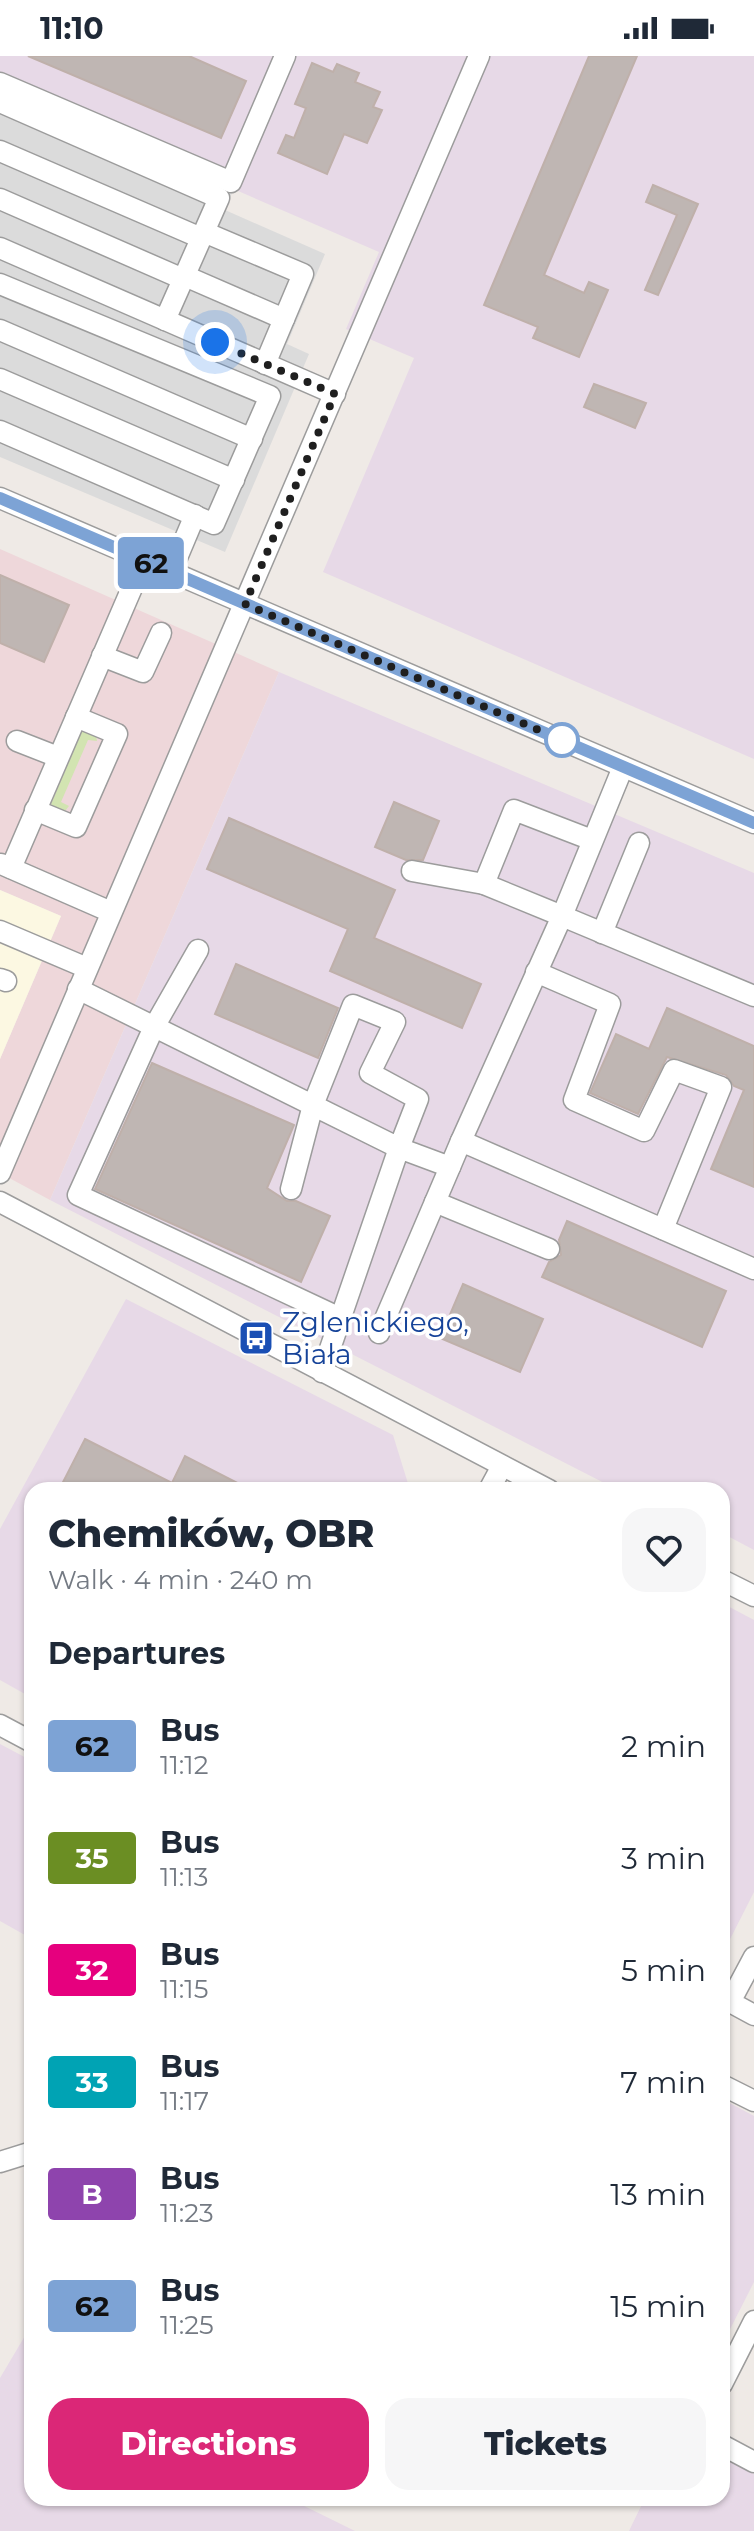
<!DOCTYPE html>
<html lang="en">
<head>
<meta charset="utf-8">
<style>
  body { margin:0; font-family:Montserrat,sans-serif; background:#f6f6f7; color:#1f2937; height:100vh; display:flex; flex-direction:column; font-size:30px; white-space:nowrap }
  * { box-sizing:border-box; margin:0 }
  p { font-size:26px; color:#747a83 }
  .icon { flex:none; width:44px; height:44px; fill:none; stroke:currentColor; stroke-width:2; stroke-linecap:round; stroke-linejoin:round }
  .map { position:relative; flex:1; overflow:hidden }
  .details { position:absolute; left:24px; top:1426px; width:706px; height:1024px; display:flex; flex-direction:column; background:#fff; border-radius:24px; box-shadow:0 2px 6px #0004 }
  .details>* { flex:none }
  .badge { padding:0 16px; border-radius:6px; font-size:28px; line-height:52px }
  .you { position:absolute; width:40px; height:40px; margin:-20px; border:6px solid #fff; border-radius:50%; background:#1a73e8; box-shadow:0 0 0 12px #1a73e833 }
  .map>.badge { position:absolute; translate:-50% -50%; box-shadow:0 0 0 4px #fff }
  h2 { padding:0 24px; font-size:30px; line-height:72px }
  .round { display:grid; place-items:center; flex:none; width:84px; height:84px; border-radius:24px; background:#f6f6f7 }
  .summary { display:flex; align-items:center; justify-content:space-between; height:136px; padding:0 24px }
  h1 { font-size:38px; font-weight:800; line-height:60px }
  .cta { display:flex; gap:16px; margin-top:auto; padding:16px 24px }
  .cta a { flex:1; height:92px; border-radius:24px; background:#db2777; color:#fff; font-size:32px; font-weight:800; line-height:92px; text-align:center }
  .cta a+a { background:#f6f6f7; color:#1f2937 }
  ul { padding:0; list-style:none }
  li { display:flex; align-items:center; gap:24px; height:112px; padding:0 24px }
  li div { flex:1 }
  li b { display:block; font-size:30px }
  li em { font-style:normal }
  li .badge { min-width:88px; font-weight:700; text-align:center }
  .status { display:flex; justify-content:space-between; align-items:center; height:56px; padding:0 40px; background:#fff; direction:ltr }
  .status svg { height:22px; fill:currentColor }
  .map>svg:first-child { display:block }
  .commercial { fill:#eed7da }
  .industrial { fill:#e7d9e7 }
  .education { fill:#fcf8e2 }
  .grass { fill:#d2e4b1 }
  .parking { fill:#dbdbdb }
  .building { fill:#bfb6b3; stroke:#bfb0aa; stroke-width:2 }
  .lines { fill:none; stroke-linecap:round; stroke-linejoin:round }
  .minor-casing { stroke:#9c9c9c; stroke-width:23 }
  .minor { stroke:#fff; stroke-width:20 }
  .line-casing { stroke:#fff; stroke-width:18 }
  .line { stroke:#7da3d5; stroke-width:12 }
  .walk { stroke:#1f1f1f; stroke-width:8; stroke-dasharray:0 14.4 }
  .stop-dot { fill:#fff; stroke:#7da3d5; stroke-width:4 }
  .labels { text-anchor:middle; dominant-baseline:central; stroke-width:7; stroke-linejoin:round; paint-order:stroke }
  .transit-label { font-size:28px; fill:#164399; stroke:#fff; text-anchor:start }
</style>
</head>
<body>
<div class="status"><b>11:10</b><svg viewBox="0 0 49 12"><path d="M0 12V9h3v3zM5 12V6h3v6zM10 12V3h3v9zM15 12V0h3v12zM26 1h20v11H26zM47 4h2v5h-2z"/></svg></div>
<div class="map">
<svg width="754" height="2475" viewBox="0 0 754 2475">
  <rect width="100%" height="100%" fill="#efeae6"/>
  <path class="commercial" d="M0 493 279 616 50 1144 0 1117V1003L61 860 0 834Z"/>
  <g class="industrial">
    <path d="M0 0H754V703L323 516 414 302 346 273 379 196 0 32Z"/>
    <path d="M279 616 754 817V1494L722 1477V1434H618L50 1144Z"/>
    <path d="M126 1243 393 1379 410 1434H32V1642L0 1624V1473Z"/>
    <path d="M722 1547 754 1564V1836L722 1899Z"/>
    <path d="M0 1688 32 1705V1883L0 1865Z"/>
    <path d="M722 2043 754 2060V2226L722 2289Z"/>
    <path d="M32 2268V2442H288L355 2475H0V2322Z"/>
    <path d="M722 2402 754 2418V2475H629L645 2442H722Z"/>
  </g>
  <path class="education" d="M0 834 61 860 0 1003Z"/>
  <path class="grass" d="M89 674 96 679 97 685 88 684 61 746 69 750 65 755 54 753 51 748 82 675Z"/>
  <path class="parking" d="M0 35 232 137 225 154 325 198 287 288 309 298 225 496 0 401Z"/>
  <g class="building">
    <path d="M28 0H189L246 25 221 82Z"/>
    <path d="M589 0H637L544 219 584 237 589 226 608 234 579 301 533 282 538 271 484 249Z"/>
    <path d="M312 7 333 16 337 8 359 17 355 26 380 36 373 51 382 54 367 87 344 78 327 118 278 97 286 79 294 82 306 52 295 48Z"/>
    <path d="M653 129 698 148 658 239 645 234 677 159 646 146Z"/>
    <path d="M594 328 646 347 635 372 584 351Z"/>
    <path d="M0 519 69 549 44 606 0 587Z"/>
    <path d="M394 746 439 765 423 804H406L375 791Z"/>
    <path d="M229 762 395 834 374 882 481 928 462 972 330 915 348 873 207 813Z"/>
    <path d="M236 908 338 952 318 1002 215 958Z"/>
    <path d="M667 952 754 990V1131L711 1113 744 1034 734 1030 726 1019 667 1001 638 1058 590 1037 616 978 649 993Z"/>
    <path d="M152 1007 294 1069 267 1132 287 1145H296L330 1160 301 1226 95 1133Z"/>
    <path d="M567 1165 726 1235 702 1291 542 1221 549 1206 561 1199 559 1184Z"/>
    <path d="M463 1228 543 1263 520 1316 440 1282Z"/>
    <path d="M85 1383 172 1427 185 1400 251 1434H59Z"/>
  </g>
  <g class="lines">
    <defs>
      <g id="minor">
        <path d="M0 27 231 126 285 0"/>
        <path d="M0 46 219 142 204 176"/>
        <path d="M0 95 201 182"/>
        <path d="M0 143 183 223"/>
        <path d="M0 192 335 338"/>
        <path d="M185 220 284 263"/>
        <path d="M0 228 270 340 214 468 0 375"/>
        <path d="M165 264 204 176 303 218 265 308"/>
        <path d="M0 274 252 383"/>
        <path d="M0 323 234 424"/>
        <path d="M0 442 754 767"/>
        <path d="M171 516 195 459"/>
        <path d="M102 600 143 616 161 577"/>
        <path d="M17 685 58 701"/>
        <path d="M623 711 562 860 754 940"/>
        <path d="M35 754 76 771 117 678 76 661"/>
        <path d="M1 808 111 856"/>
        <path d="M11 812 144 504"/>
        <path d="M412 815 484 828"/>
        <path d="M0 875 87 912"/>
        <path d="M602 877 639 787"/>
        <path d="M198 894 154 971 78 1139 340 1262"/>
        <path d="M536 916 610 948 574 1044 644 1075 674 1014 721 1031 663 1173"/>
        <path d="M0 923 6 925"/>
        <path d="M78 933 399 1092 418 1043 370 1017 395 966 353 949 313 1049 291 1133"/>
        <path d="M461 1085 562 860 484 828 514 754 592 784"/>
        <path d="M0 1117 479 0"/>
        <path d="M0 1146 549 1434"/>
        <path d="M435 1146 549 1193"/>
        <path d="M379 1277 450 1111"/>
        <path d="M322 1316 399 1092 450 1111 461 1085 754 1213"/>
        <path d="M489 1434 502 1410"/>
        <path d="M722 1524 754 1540"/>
        <path d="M0 1669 32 1686"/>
        <path d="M754 1901 730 1946 754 1959"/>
        <path d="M722 2029 754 2045"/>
        <path d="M0 2106 32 2096"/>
        <path d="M722 2328 754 2265"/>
        <path d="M722 2389 754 2406"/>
      </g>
    </defs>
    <use href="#minor" class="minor-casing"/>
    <use href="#minor" class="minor"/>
  </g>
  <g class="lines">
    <defs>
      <path id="line" d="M0 442 754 767"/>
    </defs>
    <use href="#line" class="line-casing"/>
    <use href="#line" class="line"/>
    <path class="walk" d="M215 286 335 338 245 548 562 684"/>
  </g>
  <defs>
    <symbol id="bus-square" viewBox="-11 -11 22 22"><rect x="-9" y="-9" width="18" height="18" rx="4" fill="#1a4fb4" stroke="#fff"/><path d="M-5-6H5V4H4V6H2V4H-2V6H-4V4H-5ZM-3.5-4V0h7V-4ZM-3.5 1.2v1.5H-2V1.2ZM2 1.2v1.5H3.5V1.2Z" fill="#fff"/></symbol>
  </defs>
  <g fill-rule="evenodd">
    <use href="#bus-square" x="236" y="1262" width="40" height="40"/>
  </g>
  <circle class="stop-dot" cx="562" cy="684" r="16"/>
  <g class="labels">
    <g class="transit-label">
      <text x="282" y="1266">Zglenickiego,<tspan x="282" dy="32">Biała</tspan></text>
    </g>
  </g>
</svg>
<div class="you" style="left:215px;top:286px"></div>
<b class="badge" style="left:151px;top:507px;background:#7da3d5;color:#111">62</b>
<section class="details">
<div class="summary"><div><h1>Chemików, OBR</h1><p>Walk · 4 min · 240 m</p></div><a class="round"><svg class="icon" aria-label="heart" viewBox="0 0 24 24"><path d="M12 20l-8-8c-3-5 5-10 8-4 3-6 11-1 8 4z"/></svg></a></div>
<h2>Departures</h2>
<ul>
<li><span class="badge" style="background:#7da3d5;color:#111">62</span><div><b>Bus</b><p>11:12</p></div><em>2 min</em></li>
<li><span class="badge" style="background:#6b8e23;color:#fff">35</span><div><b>Bus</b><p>11:13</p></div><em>3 min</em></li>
<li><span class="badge" style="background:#e6007e;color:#fff">32</span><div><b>Bus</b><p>11:15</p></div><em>5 min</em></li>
<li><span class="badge" style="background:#00a3b4;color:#fff">33</span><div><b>Bus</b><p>11:17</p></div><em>7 min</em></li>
<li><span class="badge" style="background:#8e44ad;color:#fff">B</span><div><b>Bus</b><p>11:23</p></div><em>13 min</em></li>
<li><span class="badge" style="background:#7da3d5;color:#111">62</span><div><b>Bus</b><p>11:25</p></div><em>15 min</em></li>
</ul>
<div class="cta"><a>Directions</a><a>Tickets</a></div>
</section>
</div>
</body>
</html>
